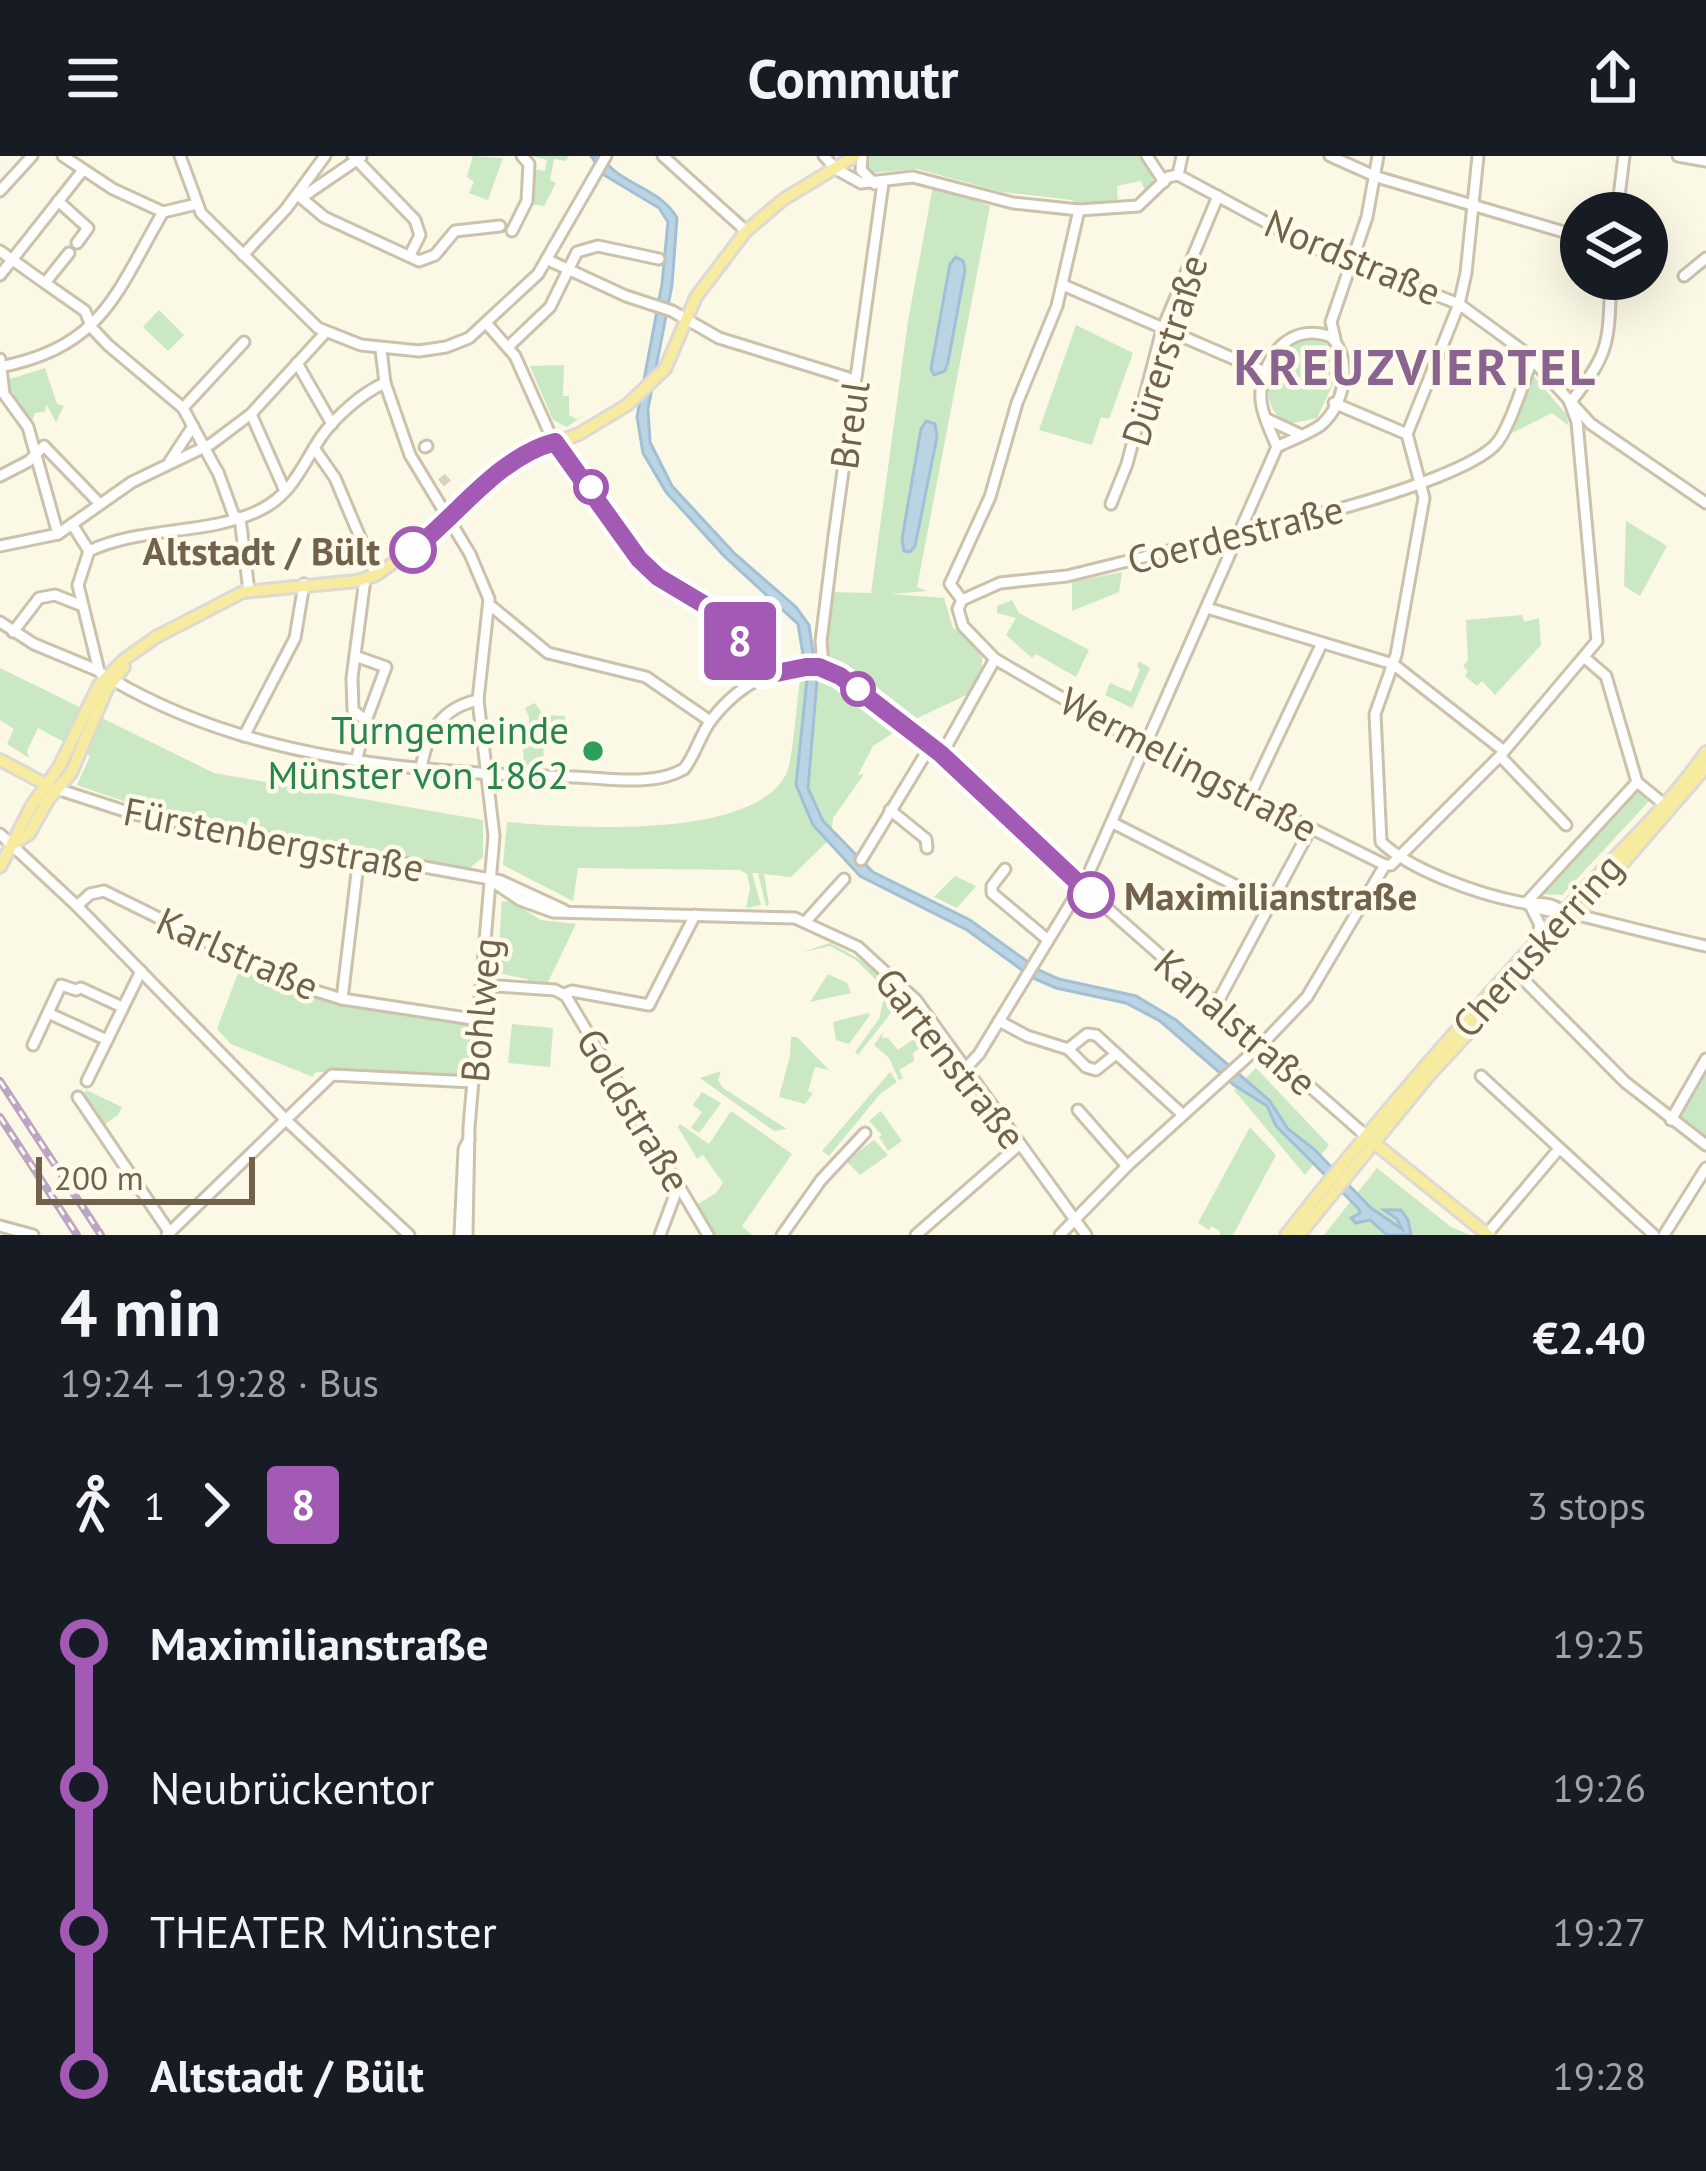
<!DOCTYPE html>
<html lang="en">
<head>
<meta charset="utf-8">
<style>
  body { margin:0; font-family:"PT Sans",sans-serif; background:#242831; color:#f1f3f6; height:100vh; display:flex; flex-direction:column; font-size:45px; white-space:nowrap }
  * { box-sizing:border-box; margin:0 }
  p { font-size:39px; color:#9ea1a6 }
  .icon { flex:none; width:66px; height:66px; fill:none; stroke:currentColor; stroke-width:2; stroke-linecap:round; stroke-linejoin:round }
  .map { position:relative; height:1079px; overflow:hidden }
  .panel { display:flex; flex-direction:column; background:#171b24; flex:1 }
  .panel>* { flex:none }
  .badge { padding:0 24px; border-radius:9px; font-size:42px; line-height:78px }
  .buttons { position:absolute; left:1560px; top:36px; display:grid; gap:24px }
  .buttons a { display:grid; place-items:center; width:108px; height:108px; border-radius:50%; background:#171b24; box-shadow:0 12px 48px #0002; font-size:60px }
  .scale { position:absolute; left:36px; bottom:30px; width:219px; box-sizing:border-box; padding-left:12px; border:6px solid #72624b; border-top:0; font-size:33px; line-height:42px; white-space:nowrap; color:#72624b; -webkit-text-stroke:9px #fefbeb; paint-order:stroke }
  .map>.badge { position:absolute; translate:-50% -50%; box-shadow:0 0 0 6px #fff }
  .legs { display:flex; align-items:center; gap:18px; height:132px; padding:0 60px; font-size:39px }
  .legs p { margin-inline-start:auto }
  .overview { display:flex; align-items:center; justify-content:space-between; height:204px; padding:0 60px }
  h1 { font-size:66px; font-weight:600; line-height:90px }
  ul { padding:0 60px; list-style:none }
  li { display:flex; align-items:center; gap:42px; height:144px; font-size:45px }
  li i { display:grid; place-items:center; width:18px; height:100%; margin:0 15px; background:currentColor }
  li i::after { content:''; width:30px; height:30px; margin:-15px; border:9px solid; border-radius:50%; background:#171b24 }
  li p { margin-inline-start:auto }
  li:first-child i { background:linear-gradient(#0000 50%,currentColor 0) }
  li:last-child i { background:linear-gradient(currentColor 50%,#0000 0) }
  header { display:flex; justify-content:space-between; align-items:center; height:156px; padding:0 60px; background:#171b24; font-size:54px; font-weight:600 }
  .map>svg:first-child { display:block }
  .green { fill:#cae8c4 }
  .water { fill:#bad4e4; stroke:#a1c0d5; stroke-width:3 }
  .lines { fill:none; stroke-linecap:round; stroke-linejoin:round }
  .minor-tunnel { stroke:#d9d2be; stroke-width:9; stroke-dasharray:9 4.5; stroke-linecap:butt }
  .minor-casing { stroke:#ccc1ab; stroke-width:15 }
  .major-casing { stroke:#ddd9d4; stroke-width:16 }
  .minor { stroke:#fff; stroke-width:9 }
  .major { stroke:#f7eba0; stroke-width:10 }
  .rail-casing { stroke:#bda4c4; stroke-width:8 }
  .rail { stroke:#fefbeb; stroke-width:3; stroke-dasharray:9; stroke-linecap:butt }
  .line-1-casing { stroke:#fff; stroke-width:27 }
  .line-1 { stroke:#a25ab4; stroke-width:18 }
  .stop-1-dot { fill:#fff; stroke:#a25ab4; stroke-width:6 }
  .leisure-dot { fill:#2e9e5b; stroke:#fefbeb; stroke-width:4.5 }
  .labels { text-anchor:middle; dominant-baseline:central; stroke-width:9; stroke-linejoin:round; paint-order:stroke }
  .street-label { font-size:39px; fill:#72624b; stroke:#fefbeb }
  .stop-label { font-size:39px; font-weight:bold; fill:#72624b; stroke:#fefbeb; text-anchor:end }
  .leisure-label { font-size:39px; fill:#27864d; stroke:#fefbeb; text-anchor:end }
  .district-label { font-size:51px; font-weight:bold; letter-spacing:3px; fill:#8b638f; stroke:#fefbeb }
</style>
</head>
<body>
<header><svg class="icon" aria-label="menu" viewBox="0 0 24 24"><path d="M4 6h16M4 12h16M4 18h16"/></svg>Commutr<svg class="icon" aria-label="share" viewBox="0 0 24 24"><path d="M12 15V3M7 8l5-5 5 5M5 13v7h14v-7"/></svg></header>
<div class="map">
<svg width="1706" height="1079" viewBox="0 0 1706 1079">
  <rect width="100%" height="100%" fill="#fbf8e5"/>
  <g class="green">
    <path d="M473 0 503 2 488 44 469 37 474 26 467 21Z"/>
    <path d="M532 0H569L566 5 554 3 550 24 556 27 544 50 528 48 532 13 545 15 547 4Z"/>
    <path d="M869 0H1144L1154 27 1147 40 1141 25 1117 30 1118 50 1081 51 1072 44 1002 36 917 13 869 17 865 13Z"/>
    <path d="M933 30 990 50 917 431 927 435 891 438 944 442 953 472 969 482 982 501V516L975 535 909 566 823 505 830 436 871 437 908 165Z"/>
    <path d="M159 154 184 179 168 195 143 171Z"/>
    <path d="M1076 169 1133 197 1109 263 1101 261 1092 289 1039 274Z"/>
    <path d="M1308 180 1331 190 1339 215 1317 262 1289 268C1249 247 1274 193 1308 180Z"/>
    <path d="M564 209 563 240H569V259L577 263 584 259 567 271 553 264 530 210Z"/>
    <path d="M45 212 57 248 64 250 56 266 46 248 45 256 35 257 32 265 12 248 14 237 7 234V224Z"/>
    <path d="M1531 217 1566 258 1569 270 1552 257 1506 280Z"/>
    <path d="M1626 365 1667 390 1640 440 1624 430Z"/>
    <path d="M1122 416 1119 436 1072 455V426Z"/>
    <path d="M1012 444 1019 457 1089 494 1076 521 1036 498 1032 502 1006 479 1016 462 997 457V450Z"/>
    <path d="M1522 459 1524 466 1539 462 1541 489 1495 539 1482 525 1477 530 1465 520 1468 515 1463 510 1468 504 1466 464Z"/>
    <path d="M1139 505 1150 512 1132 552 1105 539 1110 527 1131 536 1140 514 1137 511Z"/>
    <path d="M0 512 214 617 483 664V701L470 712C338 693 203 676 77 629L90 600 38 572 27 595 29 602 7 588 14 573 0 564Z"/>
    <path d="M800 524 833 527 898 574 873 590 858 619 864 618 833 662 831 682 791 721 764 718 769 749 766 750 758 717H752L761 749 746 752 750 732 747 718 740 714 578 712 573 745 503 709 507 666C569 672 757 685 787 616 793 602 797 543 800 524Z"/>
    <path d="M535 547 543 559 565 560 564 578 529 576V561L525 552Z"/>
    <path d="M527 579H543L544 613 524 614 523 586 527 585Z"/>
    <path d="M1638 636 1650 644 1562 739 1539 738 1631 638Z"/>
    <path d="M955 720 976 730 957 752 934 741Z"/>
    <path d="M502 745 512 746 541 764 576 768 547 828 533 829 527 823 497 817Z"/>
    <path d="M830 787C857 801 888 818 901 844L858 899 855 896 879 863 886 834 856 804 830 790 803 796Z"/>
    <path d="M240 812 324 844 467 868 471 873 467 918 455 924 320 916 314 917 313 921 231 888 217 873Z"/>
    <path d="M828 818 847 827 851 837 810 846Z"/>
    <path d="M868 857 870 859 849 888 836 884 833 866Z"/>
    <path d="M512 868 553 872 550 911 508 907Z"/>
    <path d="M883 876 882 882H888L898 894 914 883 920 892 913 897 914 905 899 914 903 922 899 924 889 902 874 889Z"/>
    <path d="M791 881H797L829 914 815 911 808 935 813 937 805 948 779 941 790 900Z"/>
    <path d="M1706 903V988L1671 964Z"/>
    <path d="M1256 912 1329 989 1305 1019 1234 934Z"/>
    <path d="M721 915 718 924 723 932 787 973 774 975 700 922Z"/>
    <path d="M890 916 897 926 880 938 829 1000 822 995Z"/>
    <path d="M86 934 122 951 118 959 102 970 83 941Z"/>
    <path d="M702 936 721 947 699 977 691 972 702 956 693 949Z"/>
    <path d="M731 955 792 998 742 1070 752 1079H716L696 1049 716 1037 723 1027 703 999 697 1003 678 971 680 968 709 988Z"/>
    <path d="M881 955 902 985 888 995 879 981 882 979 869 965Z"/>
    <path d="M1250 971 1276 999 1233 1079H1220V1075L1211 1070 1209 1074 1198 1067Z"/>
    <path d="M874 984 888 999 860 1019 846 1005Z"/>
    <path d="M1377 1012 1451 1071 1470 1079H1324Z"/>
  </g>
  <g class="water">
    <path d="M591 0H601C619 29 660 31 677 62L672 129 648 253 650 286 672 330 735 398 796 451 809 469 817 524 808 632 823 665 873 716 970 764 1039 814 1059 823 1136 840 1176 864 1269 944 1288 973 1314 993 1371 1052 1402 1073 1397 1063 1384 1054H1401L1408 1064 1411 1079H1387L1370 1064 1356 1067 1351 1062 1360 1057 1358 1052 1276 970 1267 950 1234 929 1160 865 1126 847 1056 832 1033 822 967 774 860 720 813 669 796 629 807 523 798 468 724 400 666 336 643 297 637 261 662 128 668 66 659 52 604 19Z"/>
    <path d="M956 101 963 105 965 114 948 206 945 215 934 219 931 213 950 108Z"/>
    <path d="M926 265 935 268 937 281 915 390 910 396 904 395 902 383 921 273Z"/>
  </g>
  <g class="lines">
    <path class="minor-tunnel" d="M441 327 448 321"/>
    <defs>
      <g id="minor">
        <path d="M63 0 113 33 163 56"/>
        <path d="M180 0 201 57 318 172 361 189 419 195 446 191 469 182 538 118 606 0"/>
        <path d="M353 0 415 64 420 79 410 99"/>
        <path d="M663 0 746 75"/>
        <path d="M824 0 836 13 861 27 913 21 1013 47 1079 54 1138 50 1168 21 1178 19"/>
        <path d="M862 0 861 14 875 28"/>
        <path d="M1147 0 1164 26"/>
        <path d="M1330 0 1377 21 1581 81"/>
        <path d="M1478 0 1466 117 1459 148 1407 278 1424 342 1396 499 1375 558 1381 686C1410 714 1478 738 1519 746 1536 749 1549 744 1563 756"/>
        <path d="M1678 0 1706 5"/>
        <path d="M1178 19 1312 91 1459 148 1526 197 1591 268 1706 347"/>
        <path d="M1178 19 1182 0"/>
        <path d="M0 35 32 0"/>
        <path d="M298 39 324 61 419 105 435 99 455 75 500 70"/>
        <path d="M301 42 361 1"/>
        <path d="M58 45 88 72 77 87"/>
        <path d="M1617 57 1624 0"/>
        <path d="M512 75 527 45 529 8 522 0"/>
        <path d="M0 95 45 127"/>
        <path d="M69 97 45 127 85 155 92 172 108 189 183 252 217 315"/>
        <path d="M243 99 286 53 325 0"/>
        <path d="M548 104 626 140 672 155 719 182 855 224"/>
        <path d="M0 119 83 14"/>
        <path d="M1684 120 1706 102"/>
        <path d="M1063 129 1267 217"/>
        <path d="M487 168 515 200 550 278 591 330 627 389 658 421 714 455 762 520"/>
        <path d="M1335 183 1331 166 1367 61 1378 0"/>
        <path d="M508 191 550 151 577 96 598 90 659 103"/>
        <path d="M381 194 385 227 410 299 470 398 489 443 478 544 494 680 469 971 467 1079"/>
        <path d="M0 203 4 238 28 271 58 378"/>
        <path d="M297 207 332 268"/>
        <path d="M0 211C103 190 115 139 163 56L197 48"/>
        <path d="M1334 247 1407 278"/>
        <path d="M1570 247C1611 195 1608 188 1611 123"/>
        <path d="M183 252 244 186"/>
        <path d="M251 258 285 335"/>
        <path d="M1267 263 1299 278"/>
        <path d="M425 291 427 290"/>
        <path d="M314 292 335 322 376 419"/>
        <path d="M170 305 193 270"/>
        <path d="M218 316 234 360 240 362"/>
        <path d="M0 320 29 305 44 290 99 347"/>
        <path d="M1111 348 1127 308 1162 174 1218 40"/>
        <path d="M240 362 249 435"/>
        <path d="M72 368 89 395"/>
        <path d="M0 390 58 378 132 326 211 288 251 258 325 177"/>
        <path d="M962 444 1000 427 1067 420 1346 351C1382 341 1468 315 1494 290 1509 276 1524 224 1532 204"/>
        <path d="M962 444 950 428 990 341 1017 247 1057 150 1079 54"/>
        <path d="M491 450 548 497 646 521 710 565"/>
        <path d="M1207 452 1393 508 1504 595"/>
        <path d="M0 466 34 488 99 515"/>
        <path d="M13 476 39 442 55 439 83 450"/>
        <path d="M355 500 386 511 366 565"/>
        <path d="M1585 502 1606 520 1637 626 1665 649"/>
        <path d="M995 503 1145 590 1385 709"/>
        <path d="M823 512 821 485 834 380 883 27"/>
        <path d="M104 521 99 515 78 429 89 395C145 369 210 380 262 353 293 337 303 308 321 281 335 261 363 236 385 227"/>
        <path d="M113 524C251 605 419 617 575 621 609 622 653 631 684 613 696 598 700 578 712 563 738 529 785 500 829 514L942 598 1092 739 1365 979"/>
        <path d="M244 580 295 482 304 428"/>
        <path d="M942 598 995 503 963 470 958 453 962 444"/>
        <path d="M1500 600 1566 669"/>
        <path d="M357 602 366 565 353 554 352 522 365 423"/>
        <path d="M421 612C427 577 441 552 478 544"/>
        <path d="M57 633 134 658 501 725 564 754"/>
        <path d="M1249 641 1322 487"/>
        <path d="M890 654 926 683 927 692"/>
        <path d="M1113 667 1270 747"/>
        <path d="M0 678 77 750 287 965 409 1079"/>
        <path d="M861 704 931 589"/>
        <path d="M1005 713 992 730V737L1048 784"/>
        <path d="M492 725 520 744 553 756 795 762 858 791 916 844 1086 1079"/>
        <path d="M1527 746 1637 626"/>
        <path d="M1525 747C1543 757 1562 755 1582 760 1623 770 1664 781 1706 790"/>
        <path d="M77 750 90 738 104 735 293 828 342 843 479 864"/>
        <path d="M1531 751 1540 769 1537 784"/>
        <path d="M806 765 844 723"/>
        <path d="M1520 820 1625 926 1706 989"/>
        <path d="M483 829 555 834 566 840 708 1079"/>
        <path d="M564 838 572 835 649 849 695 759"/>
        <path d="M342 843 359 700"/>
        <path d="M1216 849 1311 672"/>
        <path d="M48 857 107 884"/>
        <path d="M999 865 1027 880 1068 893 1087 878 1096 879 1182 958"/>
        <path d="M33 889 61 829 76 834 81 832 122 851"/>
        <path d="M1068 893 1086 911 1096 914 1116 898"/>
        <path d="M965 913 979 898 1088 719 1277 291C1290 284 1309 278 1321 269 1345 249 1353 203 1331 181 1293 166 1264 197 1261 236 1259 253 1271 276 1277 291"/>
        <path d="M1481 920 1654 1079"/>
        <path d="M87 925 141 815"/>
        <path d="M78 941 170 1077"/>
        <path d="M1078 954 1127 1010"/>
        <path d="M1671 964 1706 903"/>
        <path d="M0 1070 33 1079"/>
        <path d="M1487 1078 1558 994"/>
        <path d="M167 1079 332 919 473 926"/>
        <path d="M460 1079 464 993 469 983"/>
        <path d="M660 1079 678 1031"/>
        <path d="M782 1079 821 1024 865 977"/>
        <path d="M916 1079 1020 988"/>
        <path d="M1060 1079 1127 1010 1267 883 1307 841 1385 709H1391L1500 600 1597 485 1577 266 1570 247"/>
        <path d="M1664 1079 1706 1012"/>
      </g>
      <g id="major">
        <path d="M0 604 49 630"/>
        <path d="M13 688 29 678 48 644 71 617 107 533 124 511"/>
        <path d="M0 711 32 649 59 611 99 529 125 503 156 481 243 436 357 425 376 419 426 384 526 298 579 278 627 249 665 213 696 141 746 75 784 43 855 0"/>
        <path d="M1367 981 1488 1079"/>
        <path d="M1286 1079C1374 966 1469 859 1566 753 1613 701 1666 654 1706 596"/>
        <path d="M1299 1079 1431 917 1578 759 1706 611"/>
      </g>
    </defs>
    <use href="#minor" class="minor-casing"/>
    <use href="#major" class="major-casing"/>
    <use href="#minor" class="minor"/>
    <use href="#major" class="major"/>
    <defs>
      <g id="rail">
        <path d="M0 925 101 1079"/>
        <path d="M0 961 77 1079"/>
      </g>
    </defs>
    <use href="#rail" class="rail-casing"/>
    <use href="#rail" class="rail"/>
  </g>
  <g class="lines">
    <defs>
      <path id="line-1" d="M413 394C458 359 498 301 555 286L639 403 658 421 715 455 762 520 806 511H819L840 520 941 598 1091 739"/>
    </defs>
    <use href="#line-1" class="line-1-casing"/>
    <use href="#line-1" class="line-1"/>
  </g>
  <g class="stop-1-dot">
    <circle cx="591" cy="331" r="15"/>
    <circle cx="413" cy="394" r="21"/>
    <circle cx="858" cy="533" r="15"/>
    <circle cx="1091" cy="739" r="21"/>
  </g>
  <circle class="leisure-dot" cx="593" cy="595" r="12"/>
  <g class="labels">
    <g class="street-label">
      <text transform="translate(1353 101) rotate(23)">Nordstraße</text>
      <text transform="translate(1164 194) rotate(-72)">Dürerstraße</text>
      <text transform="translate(849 269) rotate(-82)">Breul</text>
      <text transform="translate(1235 378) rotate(-14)">Coerdestraße</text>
      <text transform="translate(1189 608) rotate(28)">Wermelingstraße</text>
      <text transform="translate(274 683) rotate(11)">Fürstenbergstraße</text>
      <text transform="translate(1537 789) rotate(-48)">Cheruskerring</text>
      <text transform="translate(238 797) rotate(24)">Karlstraße</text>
      <text transform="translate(480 854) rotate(-85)">Bohlweg</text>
      <text transform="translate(1236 866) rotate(41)">Kanalstraße</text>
      <text transform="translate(951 902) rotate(52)">Gartenstraße</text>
      <text transform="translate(634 954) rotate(59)">Goldstraße</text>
    </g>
    <g class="stop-label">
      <text x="380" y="394">Altstadt / Bült</text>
      <text x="1124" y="739" text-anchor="start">Maximilianstraße</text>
    </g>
    <g class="leisure-label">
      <text x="569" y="573">Turngemeinde<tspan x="569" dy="45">Münster von 1862</tspan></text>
    </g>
    <g class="district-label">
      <text x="1416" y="210">KREUZVIERTEL</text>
    </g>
  </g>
</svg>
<div class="buttons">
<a><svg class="icon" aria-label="layers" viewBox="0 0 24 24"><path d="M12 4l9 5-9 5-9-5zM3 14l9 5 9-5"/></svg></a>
</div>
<div class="scale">200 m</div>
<b class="badge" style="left:740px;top:485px;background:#a25ab4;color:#fff">8</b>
</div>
<section class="panel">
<div class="overview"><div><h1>4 min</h1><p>19:24 – 19:28 · Bus</p></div><b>€2.40</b></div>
<div class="legs"><svg class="icon" aria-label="walk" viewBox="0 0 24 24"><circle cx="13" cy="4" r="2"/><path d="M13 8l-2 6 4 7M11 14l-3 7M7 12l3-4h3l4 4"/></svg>1<svg class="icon" aria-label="forward" viewBox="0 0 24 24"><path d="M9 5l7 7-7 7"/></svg><b class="badge" style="background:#a25ab4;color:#fff">8</b><p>3 stops</p></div>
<ul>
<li><i style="color:#a25ab4"></i><b>Maximilianstraße</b><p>19:25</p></li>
<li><i style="color:#a25ab4"></i><span>Neubrückentor</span><p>19:26</p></li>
<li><i style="color:#a25ab4"></i><span>THEATER Münster</span><p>19:27</p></li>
<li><i style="color:#a25ab4"></i><b>Altstadt / Bült</b><p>19:28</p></li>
</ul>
</section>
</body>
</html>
